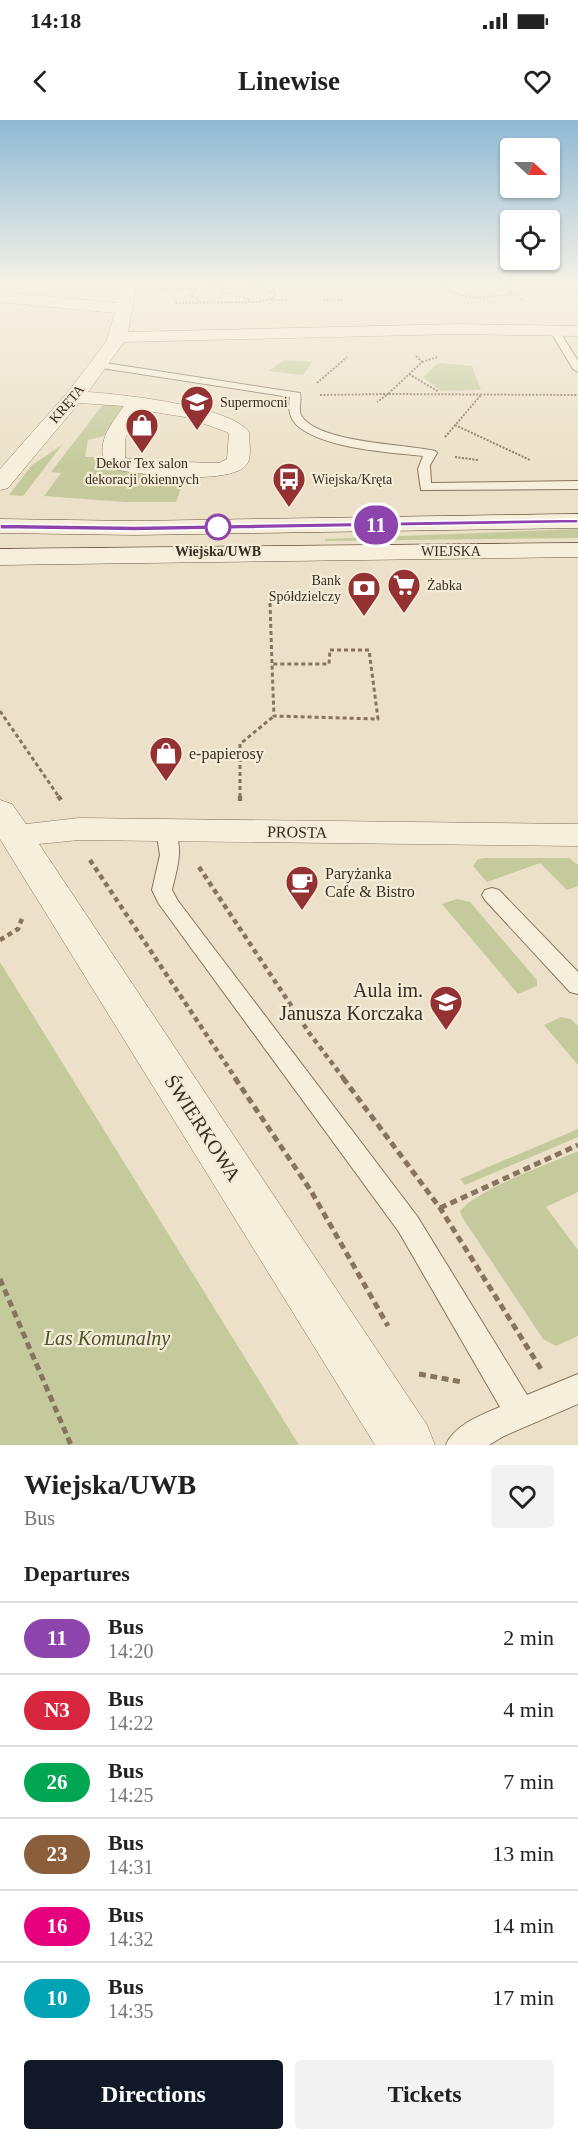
<!DOCTYPE html>
<html lang="en">
<head>
<meta charset="utf-8">
<style>
  body { margin:0; font-family:Georgia,serif; background:#f2f2f2; color:#222; height:100vh; display:flex; flex-direction:column; font-size:22px; white-space:nowrap }
  * { box-sizing:border-box; margin:0 }
  p { font-size:20px; color:#767676 }
  .icon { flex:none; width:33px; height:33px; fill:none; stroke:currentColor; stroke-width:2; stroke-linecap:round; stroke-linejoin:round }
  .map { position:relative; height:1325px; overflow:hidden }
  .sheet { display:flex; flex-direction:column; background:#fff; flex:1 }
  .sheet>* { flex:none }
  .badge { padding:0 12px; border-radius:20px; font-size:21px; line-height:39px }
  .needle { width:39px; rotate:111deg }
  .buttons { position:absolute; left:500px; top:18px; display:grid; gap:12px }
  .buttons a { display:grid; place-items:center; width:60px; height:60px; border-radius:6px; background:#fff; box-shadow:0 2px 4px #0004; font-size:30px }
  .map>.badge { position:absolute; translate:-50% -50%; box-shadow:0 0 0 3px #fff }
  h2 { padding:0 24px; font-size:22px; line-height:54px }
  .round { display:grid; place-items:center; flex:none; width:63px; height:63px; border-radius:6px; background:#f2f2f2 }
  .overview { display:flex; align-items:center; justify-content:space-between; height:102px; padding:0 24px }
  h1 { font-size:28px; font-weight:700; line-height:45px }
  .primary-button { display:flex; gap:12px; margin-top:auto; padding:12px 24px }
  .primary-button a { flex:1; height:69px; border-radius:6px; background:#111827; color:#fff; font-size:24px; font-weight:700; line-height:69px; text-align:center }
  .primary-button a+a { background:#f2f2f2; color:#222 }
  ul { padding:0; list-style:none }
  li { display:flex; align-items:center; gap:18px; height:72px; padding:0 24px; border-top:2px solid #e0e0e0 }
  li div { flex:1 }
  li b { display:block; font-size:22px }
  li em { font-style:normal }
  li .badge { min-width:66px; font-weight:700; text-align:center }
  .status { display:flex; justify-content:space-between; align-items:center; height:42px; padding:0 30px; background:#fff; direction:ltr }
  .status svg { height:16px; fill:currentColor }
  header { display:flex; justify-content:space-between; align-items:center; height:78px; padding:0 24px; background:#fff; font-size:27px; font-weight:700 }
  .map>svg:first-child { display:block }
  .green { fill:#c5ca9c }
  .lines { fill:none; stroke-linecap:round; stroke-linejoin:round }
  .lane-casing { stroke:#87745e; stroke-width:2 }
  .street-casing { stroke:#87745e; stroke-width:1 }
  .secondary-casing { stroke:#695541; stroke-width:1 }
  .path-far3 { stroke:#87745e; stroke-width:2; stroke-dasharray:2 1.5; stroke-linecap:butt }
  .path-far2 { stroke:#87745e; stroke-width:3; stroke-dasharray:4 3; stroke-linecap:butt }
  .path-far1 { stroke:#87745e; stroke-width:4.5; stroke-dasharray:5 4; stroke-linecap:butt }
  .path { stroke:#87745e; stroke-width:5; stroke-dasharray:7 4.5; stroke-linecap:butt }
  .lane { fill:#f7efdb; fill-rule:evenodd }
  .street { fill:#f7efdb; fill-rule:evenodd }
  .secondary { fill:#f7efdb; fill-rule:evenodd }
  .line { fill:#8e44ad; stroke:#fff; stroke-width:1.5 }
  .stop-dot { fill:#fff; stroke:#8e44ad; stroke-width:3 }
  .labels { text-anchor:middle; dominant-baseline:central; stroke-width:4.5; stroke-linejoin:round; paint-order:stroke }
  .far-poi-label { font-size:14px; fill:#392c21; stroke:#f4ecd7; text-anchor:start }
  .far-street-label { font-size:14px; fill:#392c21; stroke:#f4ecd7 }
  .far-stop-label { font-size:14px; font-weight:bold; fill:#392c21; stroke:#f4ecd7 }
  .poi-label { font-size:16px; fill:#392c21; stroke:#f4ecd7; text-anchor:start }
  .street-label { font-size:16px; fill:#392c21; stroke:#f4ecd7 }
  .near-poi-label { font-size:20px; fill:#392c21; stroke:#f4ecd7; text-anchor:end }
  .near-street-label { font-size:20px; fill:#392c21; stroke:#f4ecd7 }
  .near-park-label { font-size:20px; font-style:italic; fill:#495429; stroke:#f4ecd7 }
</style>
</head>
<body>
<div class="status"><b>14:18</b><svg viewBox="0 0 49 12"><path d="M0 12V9h3v3zM5 12V6h3v6zM10 12V3h3v9zM15 12V0h3v12zM26 1h20v11H26zM47 4h2v5h-2z"/></svg></div>
<header><svg class="icon" aria-label="back" viewBox="0 0 24 24"><path d="M15 5l-7 7 7 7"/></svg>Linewise<svg class="icon" aria-label="heart" viewBox="0 0 24 24"><path d="M12 20l-8-8c-3-5 5-10 8-4 3-6 11-1 8 4z"/></svg></header>
<div class="map">
<svg width="578" height="1325" viewBox="0 0 578 1325">
  <rect width="100%" height="100%" fill="#ece1c8"/>
  <g class="green">
    <path d="M284 240 312 242 303 255 269 251Z"/>
    <path d="M438 243 472 246 481 270 441 271 423 257Z"/>
    <path d="M104 283 119 284 124 286 104 316 88 320 85 337H100L107 345 148 353 150 356 147 364 175 365 179 357H185L176 382H125L44 376 61 353 51 352Z"/>
    <path d="M62 325 23 376 9 375 32 345Z"/>
    <path d="M578 409V418L325 421V419Z"/>
    <path d="M485 738H569L578 745V766L567 770 540 743 487 762 473 746 478 739Z"/>
    <path d="M457 779 470 782 537 860V866L518 874 442 784Z"/>
    <path d="M0 842 299 1325H0Z"/>
    <path d="M561 897 571 899 578 906V945L544 905Z"/>
    <path d="M578 1009V1017L465 1065 460 1059Z"/>
    <path d="M578 1031V1072L546 1087 578 1130V1216L556 1226 543 1219 462 1097 460 1091C479 1068 549 1044 578 1031Z"/>
  </g>
  <g class="lines">
    <defs>
      <g id="lane">
        <path d="M552 209H558L578 241V252L573 249 550 211Z"/>
        <path d="M99 242 300 273C302 280 298 288 301 295 316 323 406 324 435 331L437 333 430 345 431 363 578 361V369L421 370 418 349 423 336C388 332 327 329 299 307 289 299 288 289 290 277L95 247V243Z"/>
        <path d="M165 704 172 706C185 726 177 748 172 770L178 781 417 1096 527 1275 578 1254V1284L504 1316 489 1325H446C454 1305 481 1295 500 1287L399 1112 159 784 152 770 160 735 156 710 158 706Z"/>
        <path d="M492 768 499 770 578 852V874L570 872 485 780 482 775 485 770Z"/>
      </g>
      <g id="street">
        <path d="M122 162H137L128 212 457 204 578 206V216L457 214 124 222 88 272C120 274 231 286 249 312 249 321 252 337 247 344 231 367 134 354 108 348 93 326 111 304 124 286L79 283 8 368 0 370V349L67 273 106 222 115 193 0 182V172L117 183ZM141 290 185 297 227 312 229 314 227 339 219 343 143 341 125 338V319Z"/>
        <path d="M0 680 12 684 26 704 79 698 578 704V726L79 720 39 724 427 1305 435 1325H375L0 719Z"/>
      </g>
      <g id="secondary">
        <path d="M578 394V408L135 415 0 413V399L135 401Z"/>
        <path d="M578 423V437L0 445V429Z"/>
      </g>
    </defs>
    <use href="#lane" class="lane-casing"/>
    <use href="#street" class="street-casing"/>
    <use href="#secondary" class="secondary-casing"/>
    <g class="path-far3">
      <path d="M442 162C458 183 487 178 510 174L512 171 505 162"/>
      <path d="M486 162 508 166"/>
      <path d="M570 162 578 172"/>
      <path d="M210 164 220 165V168"/>
      <path d="M221 168 222 171 249 179V182"/>
      <path d="M155 169 260 168 276 174 274 178 259 182 175 183"/>
      <path d="M197 170 190 175 201 182"/>
      <path d="M510 174 523 180"/>
      <path d="M271 180H287"/>
      <path d="M323 180H342"/>
      <path d="M416 236 422 242 388 274 578 275"/>
      <path d="M422 242 438 237"/>
      <path d="M409 254 439 272"/>
      <path d="M317 263 347 237"/>
      <path d="M320 275 388 274 377 282"/>
      <path d="M455 305 530 340"/>
      <path d="M445 317 481 275"/>
      <path d="M455 337 478 340"/>
    </g>
    <g class="path-far2">
      <path d="M270 483 272 544"/>
      <path d="M330 530H369L378 599 274 596 272 544H329Z"/>
      <path d="M0 591 59 677"/>
      <path d="M240 677V624L274 596"/>
    </g>
    <g class="path-far1">
      <path d="M58 676 61 680"/>
      <path d="M240 676V682"/>
      <path d="M90 740 236 959"/>
      <path d="M199 747 310 914 344 959"/>
      <path d="M0 820 18 809 23 796"/>
    </g>
    <g class="path">
      <path d="M235 958 311 1071 388 1206"/>
      <path d="M343 958 440 1088 541 1249"/>
      <path d="M440 1088 578 1025"/>
      <path d="M0 1159 71 1325"/>
      <path d="M419 1254 462 1262"/>
    </g>
    <use href="#lane" class="lane"/>
    <use href="#street" class="street"/>
    <use href="#secondary" class="secondary"/>
  </g>
  <linearGradient id="sky" x2="0" y2="1"><stop stop-color="#8fb9d5"/><stop offset="0.47" stop-color="#f6f2e6"/><stop offset="1" stop-color="#f6f2e6" stop-opacity="0"/></linearGradient>
  <rect width="578" height="347" fill="url(#sky)"/>
  <path class="line" d="M578 399V403L135 411 0 409V404L135 406Z"/>
  <defs>
    <symbol id="school-pin" viewBox="-11 -11 22 30"><path d="M0 17L-7.5 6A9.5 9.5 0 1 1 7.5 6Z" fill="#933133" stroke="#f4ecd7"/><path d="M0-5L7-2L0 1L-7-2ZM-4 1L0 2.5L4 1V4Q0 6-4 4Z" fill="#fff"/></symbol>
    <symbol id="shop-pin" viewBox="-11 -11 22 30"><path d="M0 17L-7.5 6A9.5 9.5 0 1 1 7.5 6Z" fill="#933133" stroke="#f4ecd7"/><path d="M-5-2.5h2.3a2.7 3.5 0 0 1 5.4 0H5L5.5 6h-11ZM-1.5-2.5h3a1.5 2.3 0 0 0-3 0Z" fill="#fff"/></symbol>
    <symbol id="bus-pin" viewBox="-11 -11 22 30"><path d="M0 17L-7.5 6A9.5 9.5 0 1 1 7.5 6Z" fill="#933133" stroke="#f4ecd7"/><path d="M-5-6H5V4H4V6H2V4H-2V6H-4V4H-5ZM-3.5-4V0h7V-4ZM-3.5 1.2v1.5H-2V1.2ZM2 1.2v1.5H3.5V1.2Z" fill="#fff"/></symbol>
    <symbol id="supermarket-pin" viewBox="-11 -11 22 30"><path d="M0 17L-7.5 6A9.5 9.5 0 1 1 7.5 6Z" fill="#933133" stroke="#f4ecd7"/><path d="M-6-5.5h2.5l.6 2H6L4.5 2H-2.5L-4.4-4H-6ZM-1.5 3.2a1.3 1.3 0 1 0 .1 0ZM3 3.2a1.3 1.3 0 1 0 .1 0Z" fill="#fff"/></symbol>
    <symbol id="bank-pin" viewBox="-11 -11 22 30"><path d="M0 17L-7.5 6A9.5 9.5 0 1 1 7.5 6Z" fill="#933133" stroke="#f4ecd7"/><path d="M-6-4H6V4H-6ZM0-2.3a2.3 2.3 0 1 0 0 4.6a2.3 2.3 0 1 0 0-4.6Z" fill="#fff"/></symbol>
    <symbol id="cafe-pin" viewBox="-11 -11 22 30"><path d="M0 17L-7.5 6A9.5 9.5 0 1 1 7.5 6Z" fill="#933133" stroke="#f4ecd7"/><path d="M-5.5-4.5H6V0H3Q3 3.5 0 3.5H-2.5Q-5.5 3.5-5.5 0ZM3-3.2v2h1.7v-2ZM-6 4.5H4V6H-6Z" fill="#fff"/></symbol>
    <symbol id="university-pin" viewBox="-11 -11 22 30"><path d="M0 17L-7.5 6A9.5 9.5 0 1 1 7.5 6Z" fill="#933133" stroke="#f4ecd7"/><path d="M0-5L7-2L0 1L-7-2ZM-4 1L0 2.5L4 1V4Q0 6-4 4Z" fill="#fff"/></symbol>
  </defs>
  <g fill-rule="evenodd">
    <use href="#school-pin" x="178" y="263" width="38" height="52"/>
    <use href="#shop-pin" x="123" y="286" width="38" height="52"/>
    <use href="#bus-pin" x="270" y="340" width="38" height="52"/>
    <use href="#supermarket-pin" x="385" y="446" width="38" height="52"/>
    <use href="#bank-pin" x="345" y="449" width="38" height="52"/>
    <use href="#shop-pin" x="147" y="614" width="38" height="52"/>
    <use href="#cafe-pin" x="283" y="743" width="38" height="52"/>
    <use href="#university-pin" x="427" y="863" width="38" height="52"/>
  </g>
  <circle class="stop-dot" cx="218" cy="407" r="12"/>
  <g class="labels">
    <g class="far-poi-label">
      <text x="220" y="282">Supermocni</text>
      <text x="142" y="343" text-anchor="middle">Dekor Tex salon<tspan x="142" dy="16">dekoracji okiennych</tspan></text>
      <text x="312" y="359">Wiejska/Kręta</text>
      <text x="341" y="460" text-anchor="end">Bank<tspan x="341" dy="16">Spółdzielczy</tspan></text>
      <text x="427" y="465">Żabka</text>
    </g>
    <g class="far-street-label">
      <text transform="translate(67 284) rotate(-50)">KRĘTA</text>
      <text x="451" y="431">WIEJSKA</text>
    </g>
    <g class="far-stop-label">
      <text x="218" y="431">Wiejska/UWB</text>
    </g>
    <g class="poi-label">
      <text x="189" y="633">e-papierosy</text>
      <text x="325" y="753">Paryżanka<tspan x="325" dy="18">Cafe &amp; Bistro</tspan></text>
    </g>
    <g class="street-label">
      <text transform="translate(297 712) rotate(1)">PROSTA</text>
    </g>
    <g class="near-poi-label">
      <text x="423" y="870">Aula im.<tspan x="423" dy="23">Janusza Korczaka</tspan></text>
    </g>
    <g class="near-street-label">
      <text transform="translate(203 1008) rotate(57)">ŚWIERKOWA</text>
    </g>
    <g class="near-park-label">
      <text x="107" y="1218">Las Komunalny</text>
    </g>
  </g>
</svg>
<div class="buttons">
<a><svg class="needle" viewBox="-14 -14 28 28"><path d="M0-13l5 13h-10z" fill="#e53935"/><path d="M0 13l5-13h-10z" fill="#767676"/></svg></a>
<a><svg class="icon" aria-label="locate" viewBox="0 0 24 24"><circle cx="12" cy="12" r="6"/><path d="M12 2v4M12 18v4M2 12h4M18 12h4"/></svg></a>
</div>
<b class="badge" style="left:376px;top:405px;background:#8e44ad;color:#fff">11</b>
</div>
<section class="sheet">
<div class="overview"><div><h1>Wiejska/UWB</h1><p>Bus</p></div><a class="round"><svg class="icon" aria-label="heart" viewBox="0 0 24 24"><path d="M12 20l-8-8c-3-5 5-10 8-4 3-6 11-1 8 4z"/></svg></a></div>
<h2>Departures</h2>
<ul>
<li><span class="badge" style="background:#8e44ad;color:#fff">11</span><div><b>Bus</b><p>14:20</p></div><em>2 min</em></li>
<li><span class="badge" style="background:#d7263d;color:#fff">N3</span><div><b>Bus</b><p>14:22</p></div><em>4 min</em></li>
<li><span class="badge" style="background:#00a651;color:#fff">26</span><div><b>Bus</b><p>14:25</p></div><em>7 min</em></li>
<li><span class="badge" style="background:#8b5e3c;color:#fff">23</span><div><b>Bus</b><p>14:31</p></div><em>13 min</em></li>
<li><span class="badge" style="background:#e6007e;color:#fff">16</span><div><b>Bus</b><p>14:32</p></div><em>14 min</em></li>
<li><span class="badge" style="background:#00a3b4;color:#fff">10</span><div><b>Bus</b><p>14:35</p></div><em>17 min</em></li>
</ul>
<div class="primary-button"><a>Directions</a><a>Tickets</a></div>
</section>
</body>
</html>
